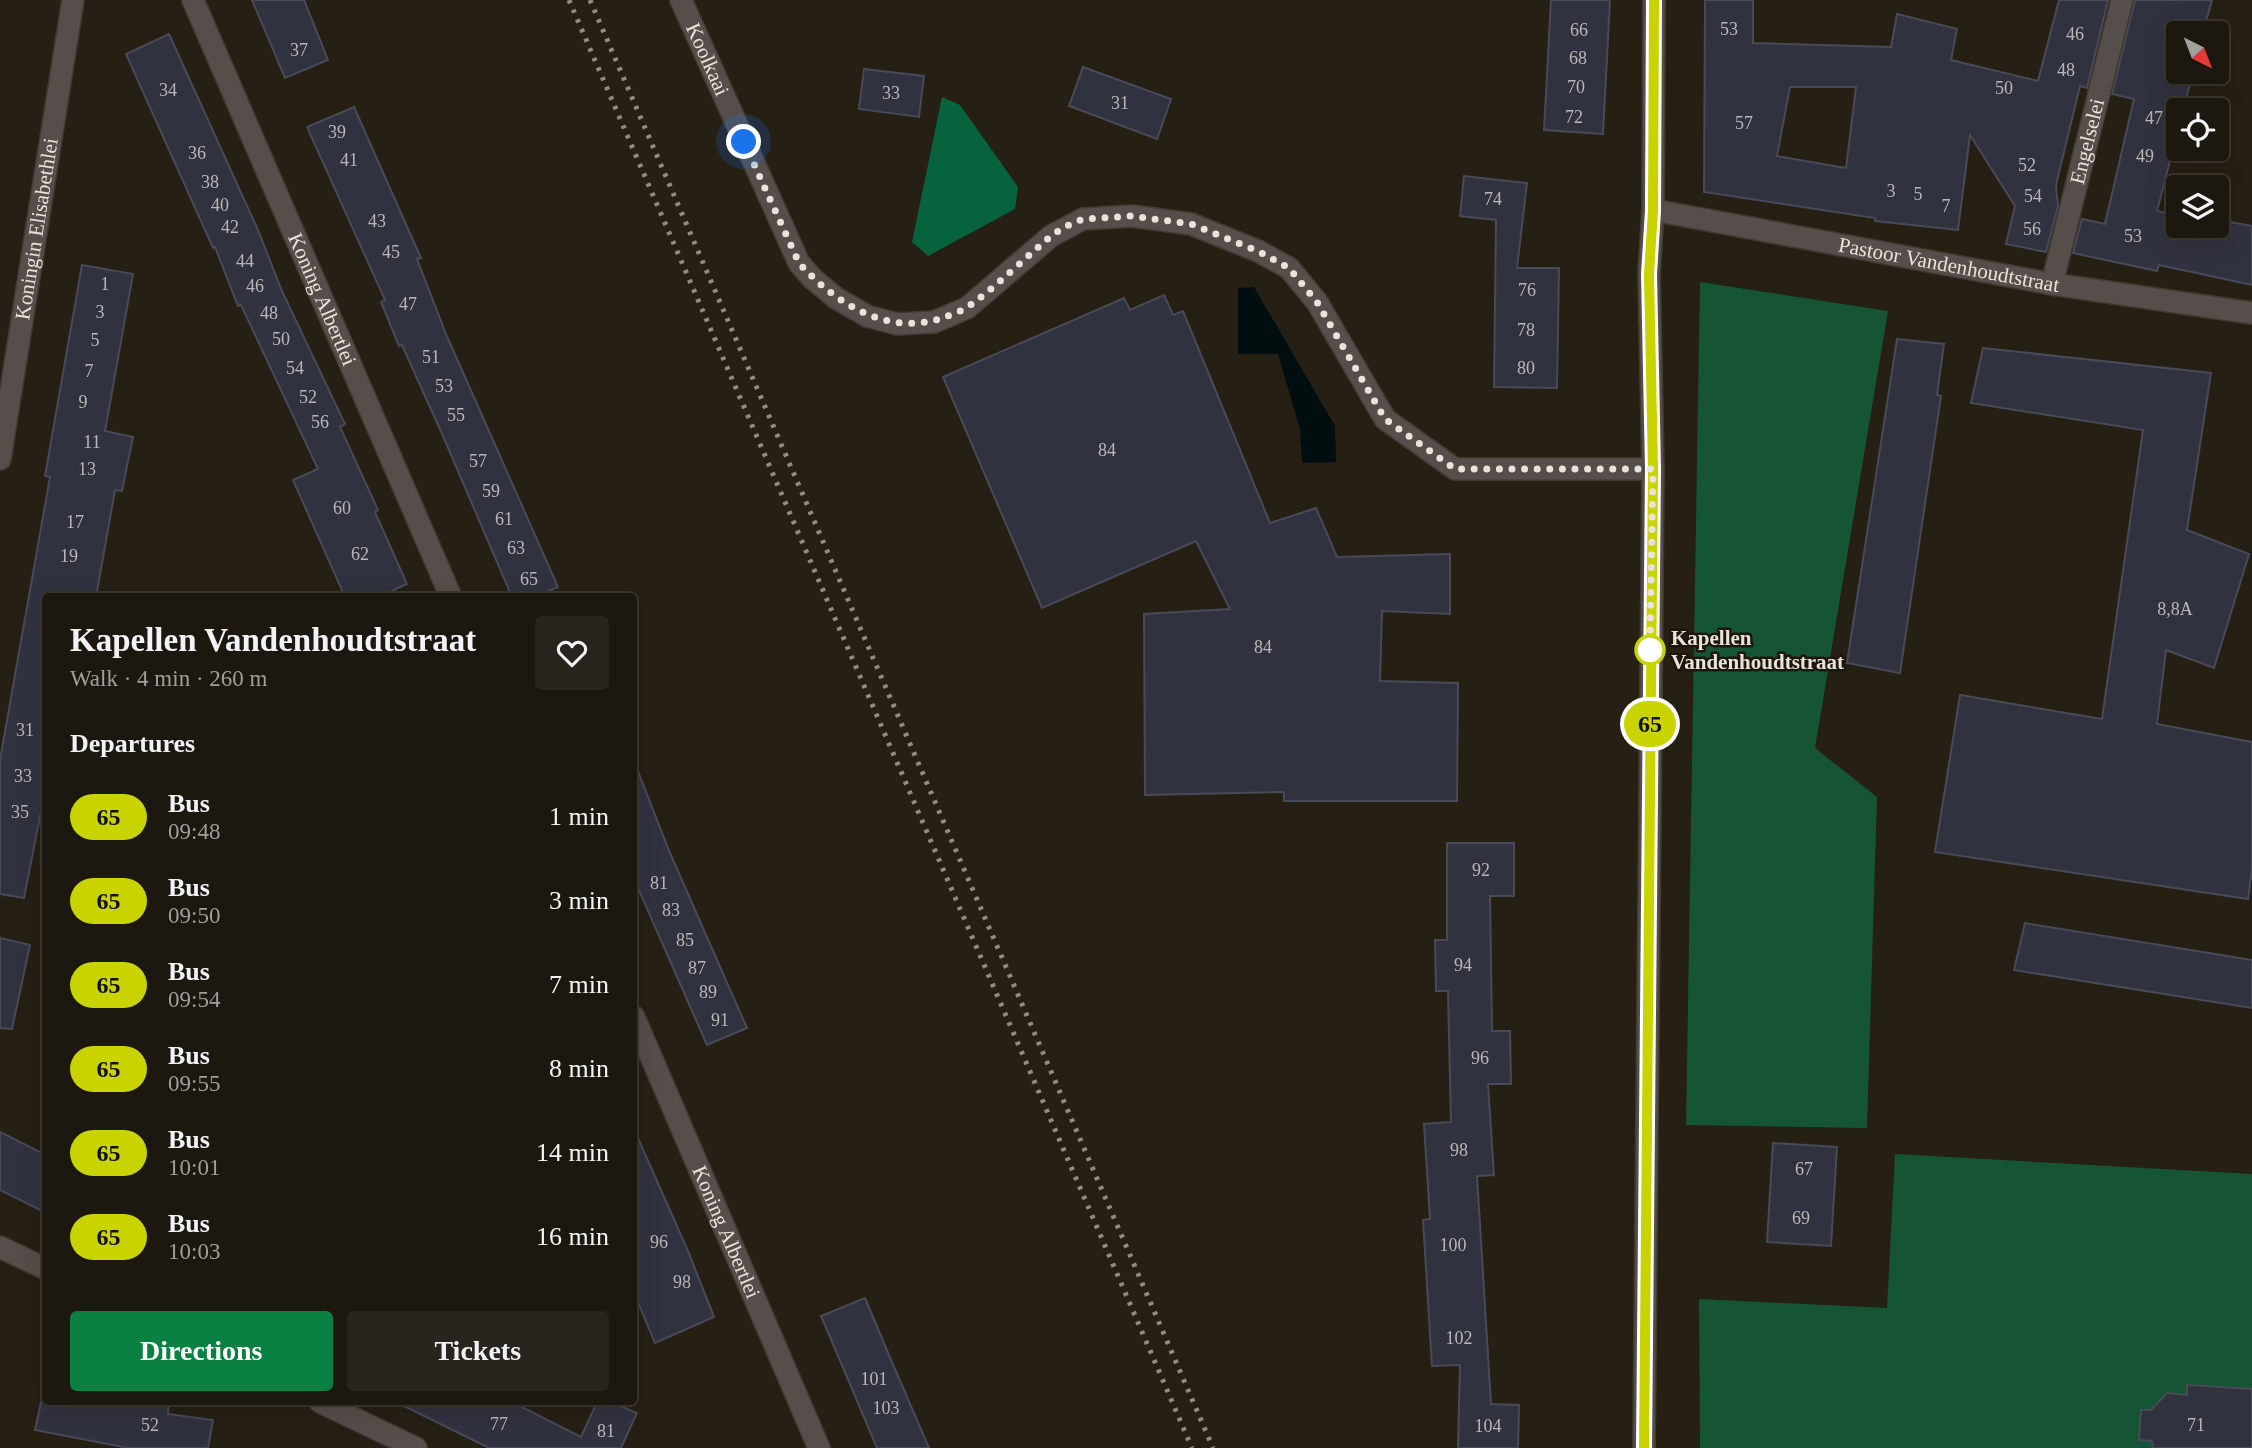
<!DOCTYPE html>
<html lang="en">
<head>
<meta charset="utf-8">
<style>
  body { margin:0; font-family:Georgia,serif; background:#29241d; color:#f1f3f6; height:100vh; display:flex; flex-direction:column; font-size:26px; white-space:nowrap }
  * { box-sizing:border-box; margin:0 }
  p { font-size:23px; color:#a09f9e }
  .icon { flex:none; width:38px; height:38px; fill:none; stroke:currentColor; stroke-width:2; stroke-linecap:round; stroke-linejoin:round }
  .map { position:relative; flex:1; overflow:hidden }
  .panel { position:absolute; left:42px; top:593px; width:595px; height:812px; display:flex; flex-direction:column; background:#1c170f; border-radius:7px; box-shadow:0 7px 28px #0002,0 0 0 2px #3a362f }
  .panel>* { flex:none }
  .badge { padding:0 14px; border-radius:23px; font-size:24px; line-height:46px }
  .needle { width:46px; rotate:138deg }
  .controls { position:absolute; left:2166px; top:21px; display:grid; gap:14px }
  .controls a { display:grid; place-items:center; width:63px; height:63px; border-radius:7px; background:#1c170f; box-shadow:0 7px 28px #0002,0 0 0 2px #3a362f; font-size:35px }
  .you { position:absolute; width:35px; height:35px; margin:-18px; border:5px solid #fff; border-radius:50%; background:#1a73e8; box-shadow:0 0 0 10px #1a73e833 }
  .map>.badge { position:absolute; translate:-50% -50%; box-shadow:0 0 0 4px #fff }
  h2 { padding:0 28px; font-size:26px; line-height:63px }
  .round { display:grid; place-items:center; flex:none; width:74px; height:74px; border-radius:7px; background:#29241d }
  .overview { display:flex; align-items:center; justify-content:space-between; height:119px; padding:0 28px }
  h1 { font-size:33px; font-weight:600; line-height:52px }
  .action { display:flex; gap:14px; margin-top:auto; padding:14px 28px }
  .action a { flex:1; height:80px; border-radius:7px; background:#0b8043; color:#fff; font-size:28px; font-weight:600; line-height:80px; text-align:center }
  .action a+a { background:#29241d; color:#f1f3f6 }
  ul { padding:0; list-style:none }
  li { display:flex; align-items:center; gap:21px; height:84px; padding:0 28px }
  li div { flex:1 }
  li b { display:block; font-size:26px }
  li em { font-style:normal }
  li .badge { min-width:77px; font-weight:700; text-align:center }
  .map>svg:first-child { display:block }
  .green { fill:#165436 }
  .forest { fill:#06633d }
  .water { fill:#000e0f }
  .building { fill:#31323f; stroke:#494a58; stroke-width:2; fill-rule:evenodd }
  .lines { fill:none; stroke-linecap:round; stroke-linejoin:round }
  .minor-casing { stroke:#413a30; stroke-width:24 }
  .minor { stroke:#554e4b; stroke-width:21 }
  .rail { stroke:#918b83; stroke-width:5; stroke-dasharray:3.5 7; stroke-linecap:butt }
  .line-casing { stroke:#fff; stroke-width:16 }
  .line { stroke:#c8d300; stroke-width:10 }
  .walk { stroke:#e8e3dc; stroke-width:7; stroke-dasharray:0 12.6 }
  .stop-dot { fill:#fff; stroke:#c8d300; stroke-width:3.5 }
  .labels { text-anchor:middle; dominant-baseline:central; stroke-width:5; stroke-linejoin:round; paint-order:stroke }
  .number-label { font-size:18px; fill:#bab7b5 }
  .street-label { font-size:21px; fill:#e8e3dc; stroke:#1d160b }
  .stop-label { font-size:21px; font-weight:bold; fill:#e8e3dc; stroke:#1d160b; text-anchor:start }
</style>
</head>
<body>
<div class="map">
<svg width="2252" height="1448" viewBox="0 0 2252 1448">
  <rect width="100%" height="100%" fill="#261f14"/>
  <g class="green">
    <path d="M1700 282 1888 311 1815 748 1877 797 1867 1128 1686 1125Z"/>
    <path d="M1895 1154 2252 1174V1448H1700L1699 1299 1887 1308Z"/>
  </g>
  <path class="forest" d="M942 97 960 105 1018 187 1015 209 928 256 912 242Z"/>
  <path class="water" d="M1254 287 1335 426 1336 462 1302 463 1300 429 1278 354H1238V288Z"/>
  <g class="building">
    <path d="M252 0H304L328 60 285 78Z"/>
    <path d="M1551 0H1610L1603 134 1544 130Z"/>
    <path d="M1705 0H1753V43L1891 47 1897 14 1957 29 1951 60 2038 81 2059 0H2108L2087 88 2080 86 2062 160 2056 185 2058 206 2046 252 2006 244 2015 206 1970 135 1958 230 1875 221V218L1704 192ZM1790 87H1856L1846 168 1777 156Z"/>
    <path d="M2135 0H2212L2203 33H2179V72H2193L2183 110H2179V126L2157 211 2179 216V226H2217L2219 220 2252 226V285L2159 265 2157 271 2073 253 2082 219 2105 224 2134 99 2112 94Z"/>
    <path d="M169 34 258 230 282 291 345 424 340 427 378 510 375 512 407 584 379 597H345L293 480 318 469 241 305 238 306 215 247 213 248 126 54Z"/>
    <path d="M1083 67 1171 99 1157 139 1069 106Z"/>
    <path d="M864 69 924 76 919 117 859 109Z"/>
    <path d="M354 107 421 258 417 259 446 334 558 587 534 597H512L443 436 402 345 399 346 381 302 385 300 307 127Z"/>
    <path d="M1464 176 1527 183 1517 268H1559L1557 388 1494 387 1496 220 1460 216Z"/>
    <path d="M82 265 133 274 105 431 133 437 122 491 115 490 96 597H46V786L24 898 0 894V760L50 477 45 476Z"/>
    <path d="M1164 295 1173 315 1183 311 1270 523 1316 508 1337 557 1450 554V614L1382 611 1380 681 1458 683 1457 801H1284V792L1145 795 1144 614 1230 609 1196 541 1042 608 943 377 1124 298 1130 310Z"/>
    <path d="M1897 339 1944 344 1937 395 1941 396 1900 673 1847 663Z"/>
    <path d="M1983 348 2211 373 2187 530 2249 554 2214 668 2166 650 2157 724 2252 742V869L2248 899 1935 852 1960 695 2102 719 2143 430 1971 403Z"/>
    <path d="M634 761 670 853 747 1028 707 1045 634 879Z"/>
    <path d="M1447 843H1514V896H1490L1492 1031H1510L1511 1084H1488L1494 1175 1477 1176 1491 1404 1519 1405 1518 1448H1458L1460 1365 1432 1366 1423 1220 1430 1219 1424 1124 1451 1122 1448 991H1436L1435 940H1447Z"/>
    <path d="M2025 923 2252 960V1008L2014 970Z"/>
    <path d="M0 938 30 945 12 1029 0 1028Z"/>
    <path d="M634 1129 688 1251 714 1317 655 1343 634 1293Z"/>
    <path d="M0 1132 46 1155V1213L0 1190Z"/>
    <path d="M1773 1143 1837 1147 1831 1246 1767 1242Z"/>
    <path d="M865 1298 889 1355 929 1448H877L858 1403 821 1316Z"/>
    <path d="M2187 1385 2252 1389V1448H2153L2152 1441 2139 1440 2141 1410H2151L2167 1393 2187 1395Z"/>
    <path d="M41 1402H169L168 1414 213 1420 208 1448H128L35 1430Z"/>
    <path d="M396 1402H512L581 1437 597 1402H611L637 1413 621 1448H489Z"/>
  </g>
  <g class="lines">
    <defs>
      <g id="minor">
        <path id="s1" d="M193 0 451 597"/>
        <path id="s2" d="M681 0 799 263 813 279 836 298 867 316 897 324 934 322 967 308 1051 236 1083 219 1132 216 1191 224 1258 251 1289 268 1317 302 1385 419 1455 469H1653"/>
        <path id="s3" d="M1653 210 2052 284 2252 313"/>
        <path id="s4" d="M2052 284 2122 0"/>
        <path id="s5" d="M0 459 73 0"/>
        <path id="s6" d="M634 1017 819 1448"/>
        <path d="M0 1247 46 1269"/>
        <path d="M320 1402 416 1448"/>
        <path d="M1644 1448 1653 469 1649 274 1653 210 1654 0"/>
      </g>
    </defs>
    <use href="#minor" class="minor-casing"/>
    <use href="#minor" class="minor"/>
    <g class="rail">
      <path d="M569 0 1192 1448"/>
      <path d="M590 0 1213 1448"/>
    </g>
  </g>
  <g class="lines">
    <defs>
      <path id="line" d="M1644 1448 1653 469 1649 274 1653 211 1654 0"/>
    </defs>
    <use href="#line" class="line-casing"/>
    <use href="#line" class="line"/>
    <path class="walk" d="M744 142 799 263C837 305 892 340 950 315 956 313 964 310 969 306 998 285 1024 259 1051 236L1064 227 1083 219 1132 216 1191 224 1258 251 1289 268 1317 302 1385 419 1455 469H1653L1650 650"/>
  </g>
  <circle class="stop-dot" cx="1650" cy="650" r="14"/>
  <g class="labels">
    <g class="number-label">
      <text x="1729" y="29">53</text>
      <text x="1579" y="30">66</text>
      <text x="2075" y="34">46</text>
      <text x="299" y="50">37</text>
      <text x="1578" y="58">68</text>
      <text x="2066" y="70">48</text>
      <text x="1576" y="87">70</text>
      <text x="2004" y="88">50</text>
      <text x="168" y="90">34</text>
      <text x="891" y="93">33</text>
      <text x="1120" y="103">31</text>
      <text x="1574" y="117">72</text>
      <text x="2154" y="118">47</text>
      <text x="1744" y="123">57</text>
      <text x="337" y="132">39</text>
      <text x="197" y="153">36</text>
      <text x="2145" y="156">49</text>
      <text x="349" y="160">41</text>
      <text x="2027" y="165">52</text>
      <text x="210" y="182">38</text>
      <text x="1891" y="191">3</text>
      <text x="1918" y="194">5</text>
      <text x="2033" y="196">54</text>
      <text x="1493" y="199">74</text>
      <text x="220" y="205">40</text>
      <text x="1946" y="206">7</text>
      <text x="377" y="221">43</text>
      <text x="230" y="227">42</text>
      <text x="2032" y="229">56</text>
      <text x="2133" y="236">53</text>
      <text x="391" y="252">45</text>
      <text x="245" y="261">44</text>
      <text x="105" y="284">1</text>
      <text x="255" y="286">46</text>
      <text x="1527" y="290">76</text>
      <text x="408" y="304">47</text>
      <text x="100" y="312">3</text>
      <text x="269" y="313">48</text>
      <text x="1526" y="330">78</text>
      <text x="281" y="339">50</text>
      <text x="95" y="340">5</text>
      <text x="431" y="357">51</text>
      <text x="295" y="368">54</text>
      <text x="1526" y="368">80</text>
      <text x="89" y="371">7</text>
      <text x="444" y="386">53</text>
      <text x="308" y="397">52</text>
      <text x="83" y="402">9</text>
      <text x="456" y="415">55</text>
      <text x="320" y="422">56</text>
      <text x="92" y="442">11</text>
      <text x="1107" y="450">84</text>
      <text x="478" y="461">57</text>
      <text x="87" y="469">13</text>
      <text x="491" y="491">59</text>
      <text x="342" y="508">60</text>
      <text x="504" y="519">61</text>
      <text x="75" y="522">17</text>
      <text x="516" y="548">63</text>
      <text x="360" y="554">62</text>
      <text x="69" y="556">19</text>
      <text x="529" y="579">65</text>
      <text x="2175" y="609">8,8A</text>
      <text x="1263" y="647">84</text>
      <text x="25" y="730">31</text>
      <text x="23" y="776">33</text>
      <text x="20" y="812">35</text>
      <text x="1481" y="870">92</text>
      <text x="659" y="883">81</text>
      <text x="671" y="910">83</text>
      <text x="685" y="940">85</text>
      <text x="1463" y="965">94</text>
      <text x="697" y="968">87</text>
      <text x="708" y="992">89</text>
      <text x="720" y="1020">91</text>
      <text x="1480" y="1058">96</text>
      <text x="1459" y="1150">98</text>
      <text x="1804" y="1169">67</text>
      <text x="1801" y="1218">69</text>
      <text x="659" y="1242">96</text>
      <text x="1453" y="1245">100</text>
      <text x="682" y="1282">98</text>
      <text x="1459" y="1338">102</text>
      <text x="874" y="1379">101</text>
      <text x="886" y="1408">103</text>
      <text x="499" y="1424">77</text>
      <text x="150" y="1425">52</text>
      <text x="2196" y="1425">71</text>
      <text x="1488" y="1426">104</text>
      <text x="606" y="1431">81</text>
    </g>
    <g class="street-label">
      <text stroke="none"><textPath href="#s2" startOffset="65">Koolkaai</textPath></text>
      <text stroke="none"><textPath href="#s4" startOffset="147">Engelselei</textPath></text>
      <text stroke="none"><textPath href="#s5" startOffset="233">Koningin Elisabethlei</textPath></text>
      <text stroke="none"><textPath href="#s3" startOffset="301">Pastoor Vandenhoudtstraat</textPath></text>
      <text stroke="none"><textPath href="#s1" startOffset="326">Koning Albertlei</textPath></text>
      <text stroke="none"><textPath href="#s6" startOffset="234">Koning Albertlei</textPath></text>
    </g>
    <g class="stop-label">
      <text x="1671" y="638">Kapellen<tspan x="1671" dy="24">Vandenhoudtstraat</tspan></text>
    </g>
  </g>
</svg>
<div class="controls">
<a><svg class="needle" viewBox="-14 -14 28 28"><path d="M0-13l5 13h-10z" fill="#e53935"/><path d="M0 13l5-13h-10z" fill="#a09f9e"/></svg></a>
<a><svg class="icon" aria-label="locate" viewBox="0 0 24 24"><circle cx="12" cy="12" r="6"/><path d="M12 2v4M12 18v4M2 12h4M18 12h4"/></svg></a>
<a><svg class="icon" aria-label="layers" viewBox="0 0 24 24"><path d="M12 4l9 5-9 5-9-5zM3 14l9 5 9-5"/></svg></a>
</div>
<div class="you" style="left:744px;top:142px"></div>
<b class="badge" style="left:1650px;top:724px;background:#c8d300;color:#111">65</b>
<section class="panel">
<div class="overview"><div><h1>Kapellen Vandenhoudtstraat</h1><p>Walk · 4 min · 260 m</p></div><a class="round"><svg class="icon" aria-label="heart" viewBox="0 0 24 24"><path d="M12 20l-8-8c-3-5 5-10 8-4 3-6 11-1 8 4z"/></svg></a></div>
<h2>Departures</h2>
<ul>
<li><span class="badge" style="background:#c8d300;color:#111">65</span><div><b>Bus</b><p>09:48</p></div><em>1 min</em></li>
<li><span class="badge" style="background:#c8d300;color:#111">65</span><div><b>Bus</b><p>09:50</p></div><em>3 min</em></li>
<li><span class="badge" style="background:#c8d300;color:#111">65</span><div><b>Bus</b><p>09:54</p></div><em>7 min</em></li>
<li><span class="badge" style="background:#c8d300;color:#111">65</span><div><b>Bus</b><p>09:55</p></div><em>8 min</em></li>
<li><span class="badge" style="background:#c8d300;color:#111">65</span><div><b>Bus</b><p>10:01</p></div><em>14 min</em></li>
<li><span class="badge" style="background:#c8d300;color:#111">65</span><div><b>Bus</b><p>10:03</p></div><em>16 min</em></li>
</ul>
<div class="action"><a>Directions</a><a>Tickets</a></div>
</section>
</div>
</body>
</html>
